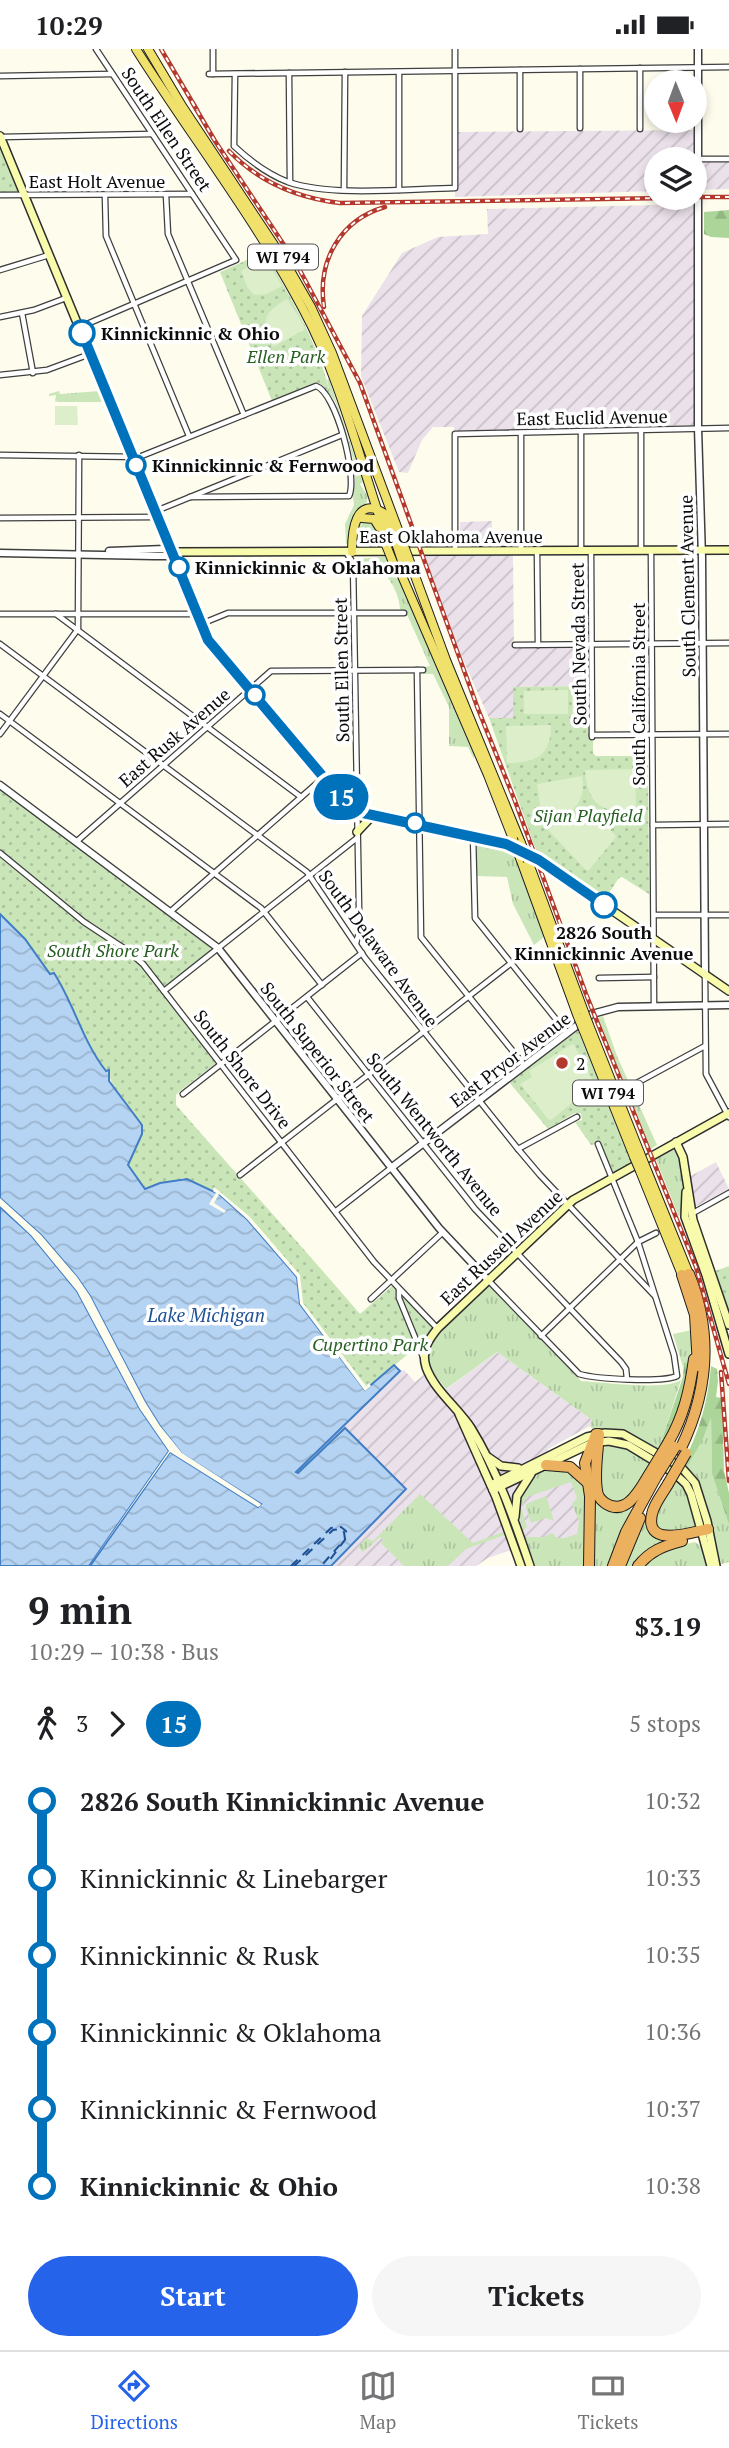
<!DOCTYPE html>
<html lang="en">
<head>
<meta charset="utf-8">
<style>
  body { margin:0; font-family:"PT Serif",serif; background:#f6f6f6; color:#202124; height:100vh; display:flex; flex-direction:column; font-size:26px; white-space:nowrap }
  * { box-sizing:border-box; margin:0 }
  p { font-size:23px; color:#757577 }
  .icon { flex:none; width:38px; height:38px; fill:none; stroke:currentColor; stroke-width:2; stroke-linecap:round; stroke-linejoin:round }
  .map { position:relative; height:1517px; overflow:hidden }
  .panel { display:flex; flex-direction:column; background:#fff; flex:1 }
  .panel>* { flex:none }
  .badge { padding:0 14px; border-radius:23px; font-size:24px; line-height:46px }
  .needle { width:46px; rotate:179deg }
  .tools { position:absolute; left:644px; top:21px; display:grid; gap:14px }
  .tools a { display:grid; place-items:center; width:63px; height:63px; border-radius:50%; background:#fff; box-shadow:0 4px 10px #0003; font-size:35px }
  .map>.badge { position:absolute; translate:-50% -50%; box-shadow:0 0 0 4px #fff }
  .legs { display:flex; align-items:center; gap:10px; height:77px; padding:0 28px; font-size:23px }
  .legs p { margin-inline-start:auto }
  .summary { display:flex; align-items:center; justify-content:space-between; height:119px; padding:0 28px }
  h1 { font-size:38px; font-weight:800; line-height:52px }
  .action { display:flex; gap:14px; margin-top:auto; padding:14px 28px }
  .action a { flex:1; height:80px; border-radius:42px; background:#2563eb; color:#fff; font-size:28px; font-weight:800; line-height:80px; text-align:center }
  .action a+a { background:#f6f6f6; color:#202124 }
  ul { padding:0 28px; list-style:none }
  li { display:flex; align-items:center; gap:24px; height:77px; font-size:26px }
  li i { display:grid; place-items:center; width:10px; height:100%; margin:0 9px; background:currentColor }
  li i::after { content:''; width:18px; height:18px; margin:-9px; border:5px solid; border-radius:50%; background:#fff }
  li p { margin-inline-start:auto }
  li:first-child i { background:linear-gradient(#0000 50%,currentColor 0) }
  li:last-child i { background:linear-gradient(currentColor 50%,#0000 0) }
  .status { display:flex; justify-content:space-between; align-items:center; height:49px; padding:0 35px; background:#fff; direction:ltr }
  .status svg { height:19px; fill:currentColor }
  .menu { display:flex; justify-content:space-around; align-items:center; height:98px; border-top:2px solid #e0e0e0; background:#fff; font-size:19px; color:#757577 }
  .menu a { display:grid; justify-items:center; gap:4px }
  .menu .selected { color:#2563eb }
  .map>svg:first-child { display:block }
  .industrial { fill:url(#industrial-furrows) }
  .grass { fill:url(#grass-tufts) }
  .forest { fill:url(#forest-firs) }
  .park { fill:url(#park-dots) }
  .pitch { fill:#ddeeca }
  .water { fill:url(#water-waves); stroke:#417ec4; stroke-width:2 }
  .pier { fill:#fefded }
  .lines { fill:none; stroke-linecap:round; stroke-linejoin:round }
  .ferry { stroke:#1e5195; stroke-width:2; stroke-dasharray:9 7; stroke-linecap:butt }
  .minor-casing { stroke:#3f3f3f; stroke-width:7 }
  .tertiary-casing { stroke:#3f3f3f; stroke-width:9 }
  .secondary-casing { stroke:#2e2e2e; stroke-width:10 }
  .primary-casing { stroke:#1d1d1d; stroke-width:10 }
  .motorway-casing { stroke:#1d1d1d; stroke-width:12 }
  .minor { stroke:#fff; stroke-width:4.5 }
  .tertiary { stroke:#fff; stroke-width:6 }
  .secondary { stroke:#f8faac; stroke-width:7 }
  .primary { stroke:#efe16b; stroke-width:8 }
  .motorway { stroke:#ebb15e; stroke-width:10 }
  .rail-casing { stroke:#b3392e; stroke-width:4.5 }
  .rail { stroke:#fff; stroke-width:2; stroke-dasharray:5; stroke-linecap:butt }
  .primary-bridge-casing { stroke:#1d1d1d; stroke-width:10; stroke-linecap:butt }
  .motorway-bridge-casing { stroke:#1d1d1d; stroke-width:12; stroke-linecap:butt }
  .primary-bridge { stroke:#efe16b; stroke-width:8 }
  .motorway-bridge { stroke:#ebb15e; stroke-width:10 }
  .line-1-casing { stroke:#fff; stroke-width:16 }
  .line-1 { stroke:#0072bc; stroke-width:10 }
  .stop-1-dot { fill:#fff; stroke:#0072bc; stroke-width:3.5 }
  .poi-dot { fill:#b3392e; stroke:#fff; stroke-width:2.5 }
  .labels { text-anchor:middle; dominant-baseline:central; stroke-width:7; stroke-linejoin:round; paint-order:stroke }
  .shield { fill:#fff; stroke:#555; stroke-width:2 }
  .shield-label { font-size:16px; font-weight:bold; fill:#0c0c0c }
  .street-label { font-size:18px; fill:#0c0c0c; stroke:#fff }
  .stop-label { font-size:18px; font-weight:bold; fill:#0c0c0c; stroke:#fff; text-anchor:start }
  .park-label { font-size:18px; font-style:italic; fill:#265f21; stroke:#fff }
  .poi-label { font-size:18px; fill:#0c0c0c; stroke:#fff; text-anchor:start }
  .water-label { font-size:19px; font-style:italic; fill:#1e5195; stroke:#fff }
</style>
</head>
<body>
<div class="status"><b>10:29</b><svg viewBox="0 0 49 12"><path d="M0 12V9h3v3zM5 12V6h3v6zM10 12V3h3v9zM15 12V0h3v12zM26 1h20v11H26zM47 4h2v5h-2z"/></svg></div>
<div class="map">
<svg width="729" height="1517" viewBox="0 0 729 1517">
  <defs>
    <pattern id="industrial-furrows" width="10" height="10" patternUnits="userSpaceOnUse" patternTransform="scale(1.75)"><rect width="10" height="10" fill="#ebe1ea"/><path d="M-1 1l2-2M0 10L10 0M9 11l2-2" fill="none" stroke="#c8c0c8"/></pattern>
    <pattern id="grass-tufts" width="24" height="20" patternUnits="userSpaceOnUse" patternTransform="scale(1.75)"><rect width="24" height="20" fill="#cae6b9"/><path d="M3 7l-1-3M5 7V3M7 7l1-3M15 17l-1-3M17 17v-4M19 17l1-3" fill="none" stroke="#acc49e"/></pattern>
    <pattern id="forest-firs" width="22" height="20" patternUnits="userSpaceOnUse" patternTransform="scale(1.75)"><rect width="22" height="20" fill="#acd599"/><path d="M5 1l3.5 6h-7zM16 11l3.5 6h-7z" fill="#93b683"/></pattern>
    <pattern id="park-dots" width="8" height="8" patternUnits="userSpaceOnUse" patternTransform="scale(1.75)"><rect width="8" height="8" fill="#cae6b9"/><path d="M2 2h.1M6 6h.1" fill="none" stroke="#acc49e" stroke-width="1.8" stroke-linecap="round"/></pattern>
    <pattern id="water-waves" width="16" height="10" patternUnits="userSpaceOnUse" patternTransform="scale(1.75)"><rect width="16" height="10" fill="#b5d3f2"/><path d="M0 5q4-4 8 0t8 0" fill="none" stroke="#9ab4ce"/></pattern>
  </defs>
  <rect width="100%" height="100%" fill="#fefded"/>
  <g class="industrial">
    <path d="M699 81V106L704 113H729V140L695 141V110H656V142L455 148V90L458 83Z"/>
    <path d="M695 155 694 376 454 382V378H433L422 391 408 424 399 423 361 327 362 267 402 204 438 188 488 185 487 160Z"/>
    <path d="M492 472V499H460V473Z"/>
    <path d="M513 506 514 599H588L589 637 514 638 513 669H489L461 606 425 507Z"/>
    <path d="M716 1113 729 1140 695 1158 689 1128Z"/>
    <path d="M497 1303 592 1371 590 1377 548 1400 561 1425 577 1435 580 1477 575 1505 529 1495 488 1509 476 1517H331L406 1440 345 1379 296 1423 400 1322 404 1321 415 1333 425 1325 440 1345Z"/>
  </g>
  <g class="grass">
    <path d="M329 330 363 433 360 435 368 448 365 458 350 473 348 494 346 495 345 475 354 456 353 448 356 421 347 386 335 352 326 341 329 340 327 331Z"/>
    <path d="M59 342 60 345 100 342 104 353H58L55 352 56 346 49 347V345Z"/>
    <path d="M369 471 376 476 386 498 366 497 365 495H358L359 478 363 473Z"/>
    <path d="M389 507 474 705V710L468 698 449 697V658L433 625H424V618L430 617 405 561H400C400 549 392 531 383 524L362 525 357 530V537L356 514 358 522 359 510Z"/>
    <path d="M479 793 513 804 544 888 534 896 513 855 507 828 477 827V794Z"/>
    <path d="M603 967 617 1007 657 1096 651 1100 598 969Z"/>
    <path d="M672 1099C687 1110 685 1154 679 1168L655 1108Z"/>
    <path d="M487 1238H491L581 1332C602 1333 665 1342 681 1331L662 1390 666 1393 660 1402 628 1385 594 1382 590 1377 592 1371 497 1303 446 1340C440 1332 431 1323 429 1313 424 1288 470 1254 487 1238Z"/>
    <path d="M692 1281 689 1332 685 1314 683 1318 673 1285Z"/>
    <path d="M711 1366 712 1425 729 1476V1513L718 1516C712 1483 710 1439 682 1416L703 1390Z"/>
    <path d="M611 1395 628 1400 653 1414 628 1451 610 1455 599 1439 602 1400Z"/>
    <path d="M593 1400 599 1452 629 1457 631 1461 607 1517H591L588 1413Z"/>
    <path d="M563 1419 580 1429 586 1441V1517H535L525 1488H544L552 1484 557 1489H565L577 1485 579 1472 572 1455 577 1449 571 1433 527 1448 521 1458 527 1478 523 1482C516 1461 518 1427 546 1420 551 1419 558 1419 563 1419Z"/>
    <path d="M675 1428 687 1442 695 1475 694 1478 667 1485 656 1477 655 1463Z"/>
    <path d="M420 1445 473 1494 506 1482 507 1485 466 1500 448 1517H404L381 1494 383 1491 380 1488 363 1503 358 1498 366 1489 373 1492Z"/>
    <path d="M546 1447 554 1472 546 1469 531 1474 526 1460V1455Z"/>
    <path d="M650 1461V1474L671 1491 635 1517H625Z"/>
    <path d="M695 1493 701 1497 708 1517H641L668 1499Z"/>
  </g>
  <g class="forest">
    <path d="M729 161V189L711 188 704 185V163Z"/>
    <path d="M684 1314H688C694 1334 674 1372 666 1393L662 1390 683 1328Z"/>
    <path d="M711 1317 717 1320 718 1332 716 1348 722 1349 724 1422 729 1444V1476L712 1425 711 1368 703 1390 688 1416H682C699 1384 708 1353 711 1317Z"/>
  </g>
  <g class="park">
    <path d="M0 97 18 140 17 143 0 144Z"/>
    <path d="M263 201C289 245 317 292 329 340L326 341 321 335 316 334 272 352 220 223C236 216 248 211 263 201Z"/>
    <path d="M589 637 590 690 593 692V704L596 707H650L648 711 649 845 622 828 619 829 604 851 537 804 489 669H513V638Z"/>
    <path d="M0 740 211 898 210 902 160 941 216 1014 180 1042 176 1046V1056C237 1126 300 1195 360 1265L392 1237 432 1278 423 1294 416 1298 365 1342 219 1145 183 1129 146 1140 128 1116 142 1085C137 1059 109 1044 109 1021L106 1022C95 1008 89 992 80 975 58 935 33 897 0 865Z"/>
    <path d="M578 981 632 1115 612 1126 600 1094 591 1096 575 1073 582 1071 581 1064H575L548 1080 509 1033Z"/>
    <path d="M729 1217V1265L715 1222Z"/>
  </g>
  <g class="pitch">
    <path d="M263 209 266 210 282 237 266 245 254 246 247 238 241 222Z"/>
    <path d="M287 250 305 278 304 281 273 298C260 274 263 263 287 250Z"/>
    <path d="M55 357H77L78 376H55Z"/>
    <rect x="572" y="638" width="10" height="32"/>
    <path d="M568 641V665H524V642Z"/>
    <path d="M551 676C551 707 536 714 507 714L506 677Z"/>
    <path d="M635 720 636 764C603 764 587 756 585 721Z"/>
    <path d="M582 727C587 755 569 769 543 775L537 735Z"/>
    <path d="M572 770C591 769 605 771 616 788L589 821H586L548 781 558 774Z"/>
    <path d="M572 995 574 996 596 1038 585 1043 551 1071 548 1070 520 1035 532 1028 529 1022Z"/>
  </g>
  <g class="water">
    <path d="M0 865 25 890 50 925 54 924C74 955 83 993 106 1022L109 1021V1032L142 1076V1085L128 1116 145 1140 160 1134 187 1130 219 1145 247 1170 297 1228 300 1255 365 1341 394 1316 400 1322 296 1423 298 1424 345 1379 406 1440 331 1517H90L170 1403 258 1458 261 1455 182 1405 160 1377 145 1353 90 1247 77 1228 41 1186 0 1149Z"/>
    <path d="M0 1158 31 1186 77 1242 140 1360 169 1402 89 1517H0Z"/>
  </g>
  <g class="pier">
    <path d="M214 1138 249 1167 300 1226 303 1254 366 1337 369 1334 371 1337 365 1342 300 1255 297 1228 247 1170 219 1145 214 1154 226 1162 224 1164 209 1155 216 1144 213 1142Z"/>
    <path d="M0 1149 41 1186 77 1228 90 1247 145 1353 160 1377 182 1404 261 1455 260 1457 258 1458 170 1403 89 1517 169 1402 140 1360 77 1242 31 1186 0 1157Z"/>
  </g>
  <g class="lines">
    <g class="ferry">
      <path d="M291 1517 331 1479 341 1478 346 1482 347 1488 329 1512 332 1515"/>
      <path d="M294 1517 333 1481 340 1480 344 1483 345 1490 321 1517"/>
    </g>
    <defs>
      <g id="minor">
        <path d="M213 0V25"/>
        <path d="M640 19V80"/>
        <path d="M520 21V80"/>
        <path d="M289 24 290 133"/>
        <path d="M209 25 729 18"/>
        <path d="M235 25 234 97C250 112 267 125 288 133 332 148 407 140 455 139V0"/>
        <path d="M0 27 112 25"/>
        <path d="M580 79V20"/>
        <path d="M1 88 152 85"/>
        <path d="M699 110H729"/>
        <path d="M344 141 345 23"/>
        <path d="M399 141V23"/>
        <path d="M0 146 192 145"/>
        <path d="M166 146 168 185 244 366"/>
        <path d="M105 147 106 187 189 387"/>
        <path d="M0 221 49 206"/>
        <path d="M22 264 33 324"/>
        <path d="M0 268 34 261 66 249"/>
        <path d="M80 278 236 211 96 0"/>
        <path d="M0 326 47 321 90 305"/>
        <path d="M641 381V501"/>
        <path d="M581 382V501"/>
        <path d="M521 384V501"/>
        <path d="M0 406 139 408 316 337C336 343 358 428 349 447L190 448"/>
        <path d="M156 462 342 386"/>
        <path d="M0 469 157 468"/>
        <path d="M455 501V385L729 379"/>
        <path d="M651 501 654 957"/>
        <path d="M537 502 538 596"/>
        <path d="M591 502 592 688"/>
        <path d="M346 503 353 514 359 859V884L356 894"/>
        <path d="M0 565H196"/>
        <path d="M56 565 301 748"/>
        <path d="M201 575 228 564H404"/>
        <path d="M0 595 307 823 365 909 518 1100 540 1126 654 1246"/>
        <path d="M515 596 729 594"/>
        <path d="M417 621 421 888 524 1016"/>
        <path d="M0 665 261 859 322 936"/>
        <path d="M0 685 78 580 79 406"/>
        <path d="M592 686 729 685"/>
        <path d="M653 776 729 775"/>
        <path d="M473 786 475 869 567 984"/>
        <path d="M76 793 271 622 423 621"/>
        <path d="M0 804 84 873 128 902 143 915 374 1213 437 1279"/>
        <path d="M170 863 323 729"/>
        <path d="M654 866H729"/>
        <path d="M705 926 706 1025 729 1068"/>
        <path d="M599 929 654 928"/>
        <path d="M164 942 357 789"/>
        <path d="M307 948 475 1160 621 1313 626 1320 627 1330"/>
        <path d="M633 1036 705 997"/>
        <path d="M183 1045 362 904"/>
        <path d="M518 1100 577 1068"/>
        <path d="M240 1126 510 915"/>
        <path d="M336 1162 391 1119"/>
        <path d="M693 1164 729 1144"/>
        <path d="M488 1231 579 1325C596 1330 662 1334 677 1327L674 1306 638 1193 598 1095"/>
        <path d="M399 1240V1249L423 1308"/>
        <path d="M371 1250 442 1184"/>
        <path d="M541 1287 638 1193 656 1184"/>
      </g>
      <g id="tertiary">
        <path d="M698 0V379L702 509 705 926"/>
        <path d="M109 502 165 500 173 503"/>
        <path d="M0 504 154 507H168L173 503"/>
        <path d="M0 736 218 899 439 1179 488 1231"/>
        <path d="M391 1119 592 965 618 958 729 956"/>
      </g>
      <g id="secondary">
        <path d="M0 87 208 591 341 749 347 755 363 764C423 776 485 782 539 811L729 942"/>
        <path d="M173 503 729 501"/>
        <path d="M357 783 373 766"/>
        <path d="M676 1093 683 1108 693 1171 729 1276"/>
        <path d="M686 1143 685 1168 706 1226 729 1305"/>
        <path d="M459 1365 496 1448 521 1517"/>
        <path d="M488 1408 501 1417 518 1419"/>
        <path d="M491 1436 587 1388 605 1384 623 1385 681 1418 695 1434 707 1472 716 1517"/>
        <path d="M493 1441 592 1394 609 1392 628 1396 674 1424 686 1435 691 1445 711 1517"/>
        <path d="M515 1468 517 1447 531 1425"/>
        <path d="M530 1517C514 1470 497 1421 471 1379 458 1359 434 1341 426 1318 421 1302 428 1291 438 1279L573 1151 729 1064"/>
      </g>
      <g id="primary">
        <path d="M136 0C191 87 255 169 303 260 342 332 360 414 387 490"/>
        <path d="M148 0 182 57 284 211 311 258 332 304 400 486"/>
        <path d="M362 469 374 470 379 478"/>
        <path d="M352 503C352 483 355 445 385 465L394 488"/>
        <path d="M411 516 446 611 521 794"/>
        <path d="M399 520 488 726 513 790"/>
        <path d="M520 809 578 968"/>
        <path d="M528 812 584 963"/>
        <path d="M589 976 640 1104"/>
        <path d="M583 980 634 1108"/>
        <path d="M646 1119 689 1225"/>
        <path d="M640 1122 682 1226"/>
      </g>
      <g id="motorway">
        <path d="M682 1226 695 1266 698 1317"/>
        <path d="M599 1385C598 1401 594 1425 597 1441 597 1446 601 1451 605 1454 627 1469 641 1438 650 1424"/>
        <path d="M668 1394C684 1367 690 1340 694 1310"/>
        <path d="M680 1401C708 1344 713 1284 689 1225"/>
        <path d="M546 1416 570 1418 588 1434"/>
        <path d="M668 1435C663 1444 654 1455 652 1465 644 1500 693 1483 708 1480"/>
        <path d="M589 1517 590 1447 585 1414 596 1385"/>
        <path d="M613 1517 626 1483 656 1428"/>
        <path d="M620 1517 640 1469"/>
        <path d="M638 1517C650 1502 663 1497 682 1492"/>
      </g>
    </defs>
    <use href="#minor" class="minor-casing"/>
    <use href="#tertiary" class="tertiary-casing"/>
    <use href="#secondary" class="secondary-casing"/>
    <use href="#primary" class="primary-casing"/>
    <use href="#motorway" class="motorway-casing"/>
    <use href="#minor" class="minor"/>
    <use href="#tertiary" class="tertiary"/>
    <use href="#secondary" class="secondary"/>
    <use href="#primary" class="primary"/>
    <use href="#motorway" class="motorway"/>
    <defs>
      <g id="rail">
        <path d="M161 0 197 61"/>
        <path d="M192 53 215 92 296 214 360 334 478 660 515 752 586 945 696 1218 729 1335"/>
        <path d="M229 102C259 133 298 149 340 154L667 149"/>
        <path d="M695 148H729"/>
        <path d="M324 258C317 212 340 171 385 158"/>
        <path d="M721 1323 729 1432"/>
      </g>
    </defs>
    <use href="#rail" class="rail-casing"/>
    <use href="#rail" class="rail"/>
    <defs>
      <g id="primary-bridge">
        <path d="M400 486 411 516"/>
        <path d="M394 488 404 518"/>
        <path d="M384 491 396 521"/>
        <path d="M513 790 520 809"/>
        <path d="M521 794 528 812"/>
        <path d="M584 963 589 976"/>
        <path d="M578 968 583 980"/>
        <path d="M640 1104 646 1119"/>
        <path d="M634 1108 640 1122"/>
      </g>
      <g id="motorway-bridge">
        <path d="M650 1424 668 1394"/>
        <path d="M656 1428 675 1398"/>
        <path d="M668 1435 686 1404"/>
      </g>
    </defs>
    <use href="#primary-bridge" class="primary-bridge-casing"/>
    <use href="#motorway-bridge" class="motorway-bridge-casing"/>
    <use href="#primary-bridge" class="primary-bridge"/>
    <use href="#motorway-bridge" class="motorway-bridge"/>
  </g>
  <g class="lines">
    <defs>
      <path id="line-1" d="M82 284 208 591 341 749 347 755 363 764 506 795 539 811 604 856"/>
    </defs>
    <use href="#line-1" class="line-1-casing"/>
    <use href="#line-1" class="line-1"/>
  </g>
  <g class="stop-1-dot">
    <circle cx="82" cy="284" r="12"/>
    <circle cx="136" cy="416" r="9"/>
    <circle cx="179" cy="518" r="9"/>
    <circle cx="255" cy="646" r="9"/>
    <circle cx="415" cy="774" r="9"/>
    <circle cx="604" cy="856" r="12"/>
  </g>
  <circle class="poi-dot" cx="562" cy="1014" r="7"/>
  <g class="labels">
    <g class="shield">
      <rect x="248" y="195.5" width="70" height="25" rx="5"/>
      <rect x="573" y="1031.5" width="70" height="25" rx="5"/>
    </g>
    <g class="shield-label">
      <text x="283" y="208">WI 794</text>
      <text x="608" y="1044">WI 794</text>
    </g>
    <g class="street-label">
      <text transform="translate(167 80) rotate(56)">South Ellen Street</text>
      <text x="97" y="132">East Holt Avenue</text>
      <text transform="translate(592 368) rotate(-1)">East Euclid Avenue</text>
      <text x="451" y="487">East Oklahoma Avenue</text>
      <text transform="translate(687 537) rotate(-91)">South Clement Avenue</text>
      <text transform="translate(578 595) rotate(-91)">South Nevada Street</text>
      <text transform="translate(341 621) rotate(-91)">South Ellen Street</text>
      <text transform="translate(638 645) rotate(-90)">South California Street</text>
      <text transform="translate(174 688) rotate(-41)">East Rusk Avenue</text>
      <text transform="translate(379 899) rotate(54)">South Delaware Avenue</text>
      <text transform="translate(318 1003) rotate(52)">South Superior Street</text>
      <text transform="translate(510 1010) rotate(-37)">East Pryor Avenue</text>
      <text transform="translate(243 1020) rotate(52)">South Shore Drive</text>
      <text transform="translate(435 1085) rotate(51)">South Wentworth Avenue</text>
      <text transform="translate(501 1198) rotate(-43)">East Russell Avenue</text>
    </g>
    <g class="stop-label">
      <text x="101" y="284">Kinnickinnic &amp; Ohio</text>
      <text x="152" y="416">Kinnickinnic &amp; Fernwood</text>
      <text x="195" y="518">Kinnickinnic &amp; Oklahoma</text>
      <text x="604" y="883" text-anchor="middle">2826 South<tspan x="604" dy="21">Kinnickinnic Avenue</tspan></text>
    </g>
    <g class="park-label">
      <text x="286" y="307">Ellen Park</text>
      <text x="588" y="766">Sijan Playfield</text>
      <text x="113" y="901">South Shore Park</text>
      <text x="370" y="1295">Cupertino Park</text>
    </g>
    <g class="poi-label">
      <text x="576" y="1014">2</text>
    </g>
    <g class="water-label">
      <text x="206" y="1265">Lake Michigan</text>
    </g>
  </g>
</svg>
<div class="tools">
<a><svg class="needle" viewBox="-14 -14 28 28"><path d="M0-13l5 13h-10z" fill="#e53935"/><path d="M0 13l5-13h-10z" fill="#757577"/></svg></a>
<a><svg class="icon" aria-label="layers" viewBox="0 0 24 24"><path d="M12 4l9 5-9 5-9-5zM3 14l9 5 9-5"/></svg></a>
</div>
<b class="badge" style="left:341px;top:748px;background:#0072bc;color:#fff">15</b>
</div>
<section class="panel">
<div class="summary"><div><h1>9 min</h1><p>10:29 – 10:38 · Bus</p></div><b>$3.19</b></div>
<div class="legs"><svg class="icon" aria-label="walk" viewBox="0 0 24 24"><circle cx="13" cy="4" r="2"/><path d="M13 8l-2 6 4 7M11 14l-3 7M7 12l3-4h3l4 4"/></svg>3<svg class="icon" aria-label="forward" viewBox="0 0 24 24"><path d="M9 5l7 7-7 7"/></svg><b class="badge" style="background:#0072bc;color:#fff">15</b><p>5 stops</p></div>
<ul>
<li><i style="color:#0072bc"></i><b>2826 South Kinnickinnic Avenue</b><p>10:32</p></li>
<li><i style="color:#0072bc"></i><span>Kinnickinnic &amp; Linebarger</span><p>10:33</p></li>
<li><i style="color:#0072bc"></i><span>Kinnickinnic &amp; Rusk</span><p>10:35</p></li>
<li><i style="color:#0072bc"></i><span>Kinnickinnic &amp; Oklahoma</span><p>10:36</p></li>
<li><i style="color:#0072bc"></i><span>Kinnickinnic &amp; Fernwood</span><p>10:37</p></li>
<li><i style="color:#0072bc"></i><b>Kinnickinnic &amp; Ohio</b><p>10:38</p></li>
</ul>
<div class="action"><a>Start</a><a>Tickets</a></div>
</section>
<nav class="menu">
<a class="selected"><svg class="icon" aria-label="directions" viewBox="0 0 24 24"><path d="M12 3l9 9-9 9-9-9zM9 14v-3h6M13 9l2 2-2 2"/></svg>Directions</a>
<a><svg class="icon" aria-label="map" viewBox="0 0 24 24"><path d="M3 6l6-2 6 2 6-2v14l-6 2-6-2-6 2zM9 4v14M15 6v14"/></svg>Map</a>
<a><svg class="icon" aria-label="tickets" viewBox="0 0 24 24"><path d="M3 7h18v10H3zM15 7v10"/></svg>Tickets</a>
</nav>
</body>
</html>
